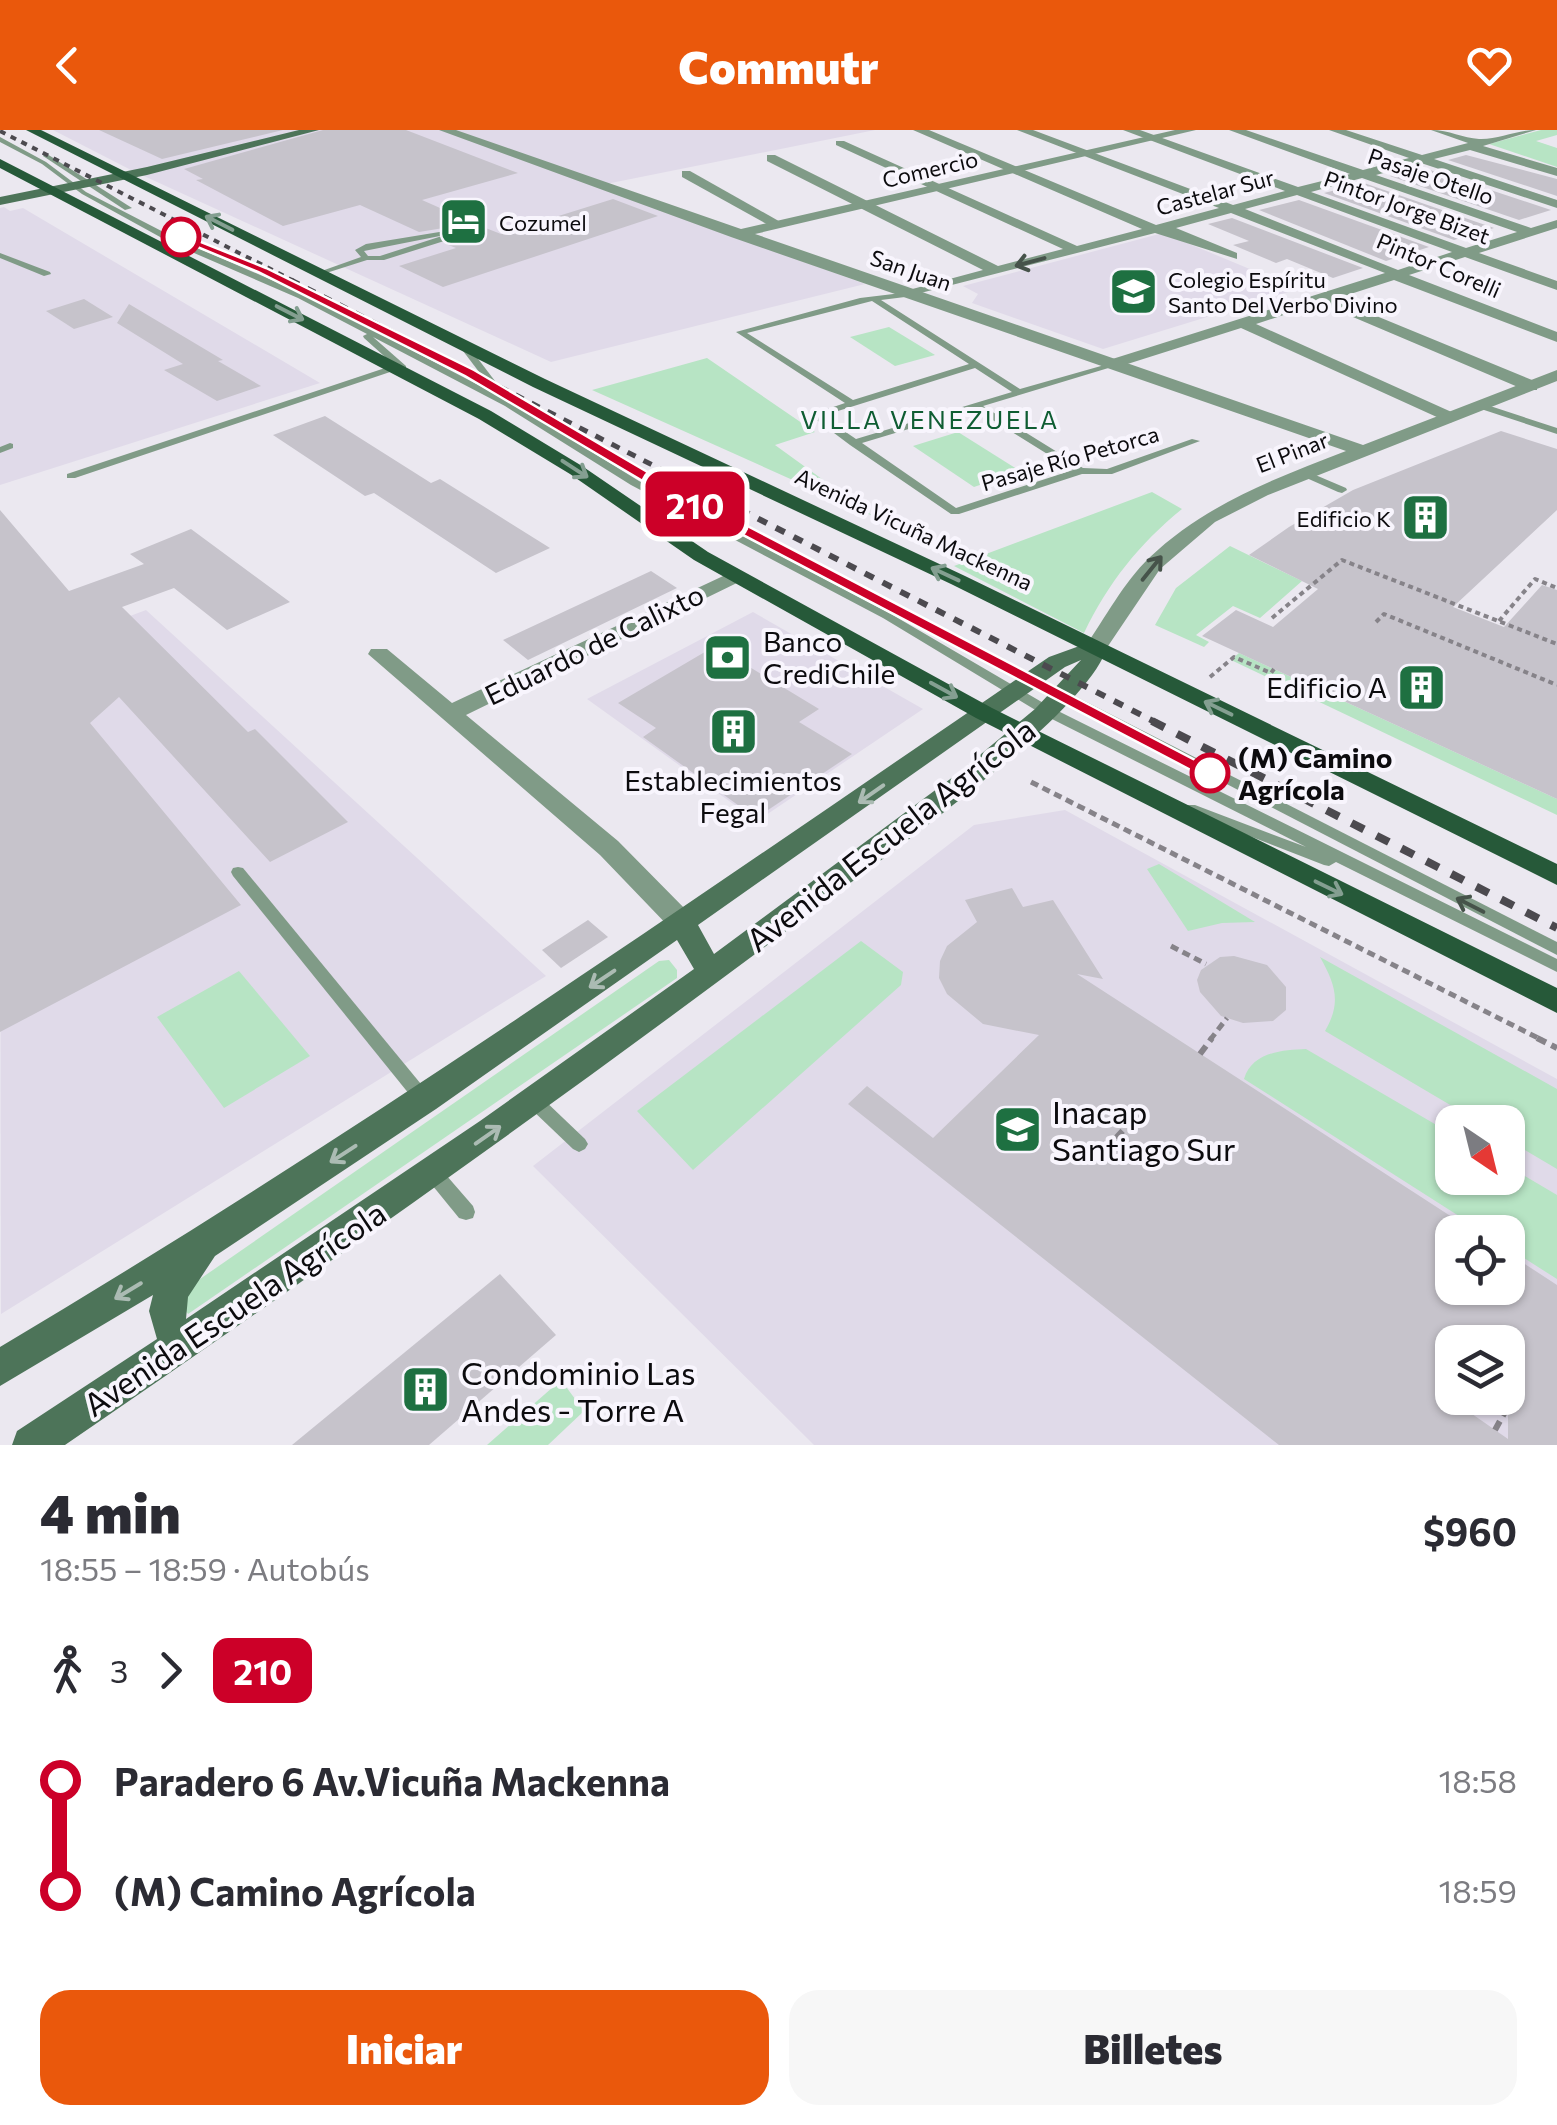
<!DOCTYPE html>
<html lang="es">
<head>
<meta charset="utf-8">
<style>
  body { margin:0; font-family:Commissioner,sans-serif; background:#f7f7f7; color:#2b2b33; height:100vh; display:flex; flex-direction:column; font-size:38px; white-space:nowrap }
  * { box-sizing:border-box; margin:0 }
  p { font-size:32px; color:#7c7c81 }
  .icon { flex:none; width:55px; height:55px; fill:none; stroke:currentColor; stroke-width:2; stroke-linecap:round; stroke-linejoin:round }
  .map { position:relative; height:1315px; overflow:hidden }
  .sheet { display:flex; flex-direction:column; background:#fff; flex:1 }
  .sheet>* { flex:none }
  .badge { padding:0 20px; border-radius:15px; font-size:35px; line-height:65px }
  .needle { width:65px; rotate:145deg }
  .tools { position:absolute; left:1435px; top:975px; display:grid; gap:20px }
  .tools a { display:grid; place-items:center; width:90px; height:90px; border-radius:20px; background:#fff; box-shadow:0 2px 8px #0004; font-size:50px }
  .map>.badge { position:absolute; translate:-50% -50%; box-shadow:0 0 0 5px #fff }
  .legs { display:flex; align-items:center; gap:15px; height:110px; padding:0 40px; font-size:32px }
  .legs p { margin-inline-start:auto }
  .headline { display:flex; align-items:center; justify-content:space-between; height:170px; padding:0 40px }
  h1 { font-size:55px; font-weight:800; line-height:75px }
  .primary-button { display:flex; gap:20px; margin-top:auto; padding:20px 40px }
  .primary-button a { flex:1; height:115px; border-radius:30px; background:#ea580c; color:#fff; font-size:40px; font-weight:800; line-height:115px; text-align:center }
  .primary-button a+a { background:#f7f7f7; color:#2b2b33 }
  ul { padding:0 40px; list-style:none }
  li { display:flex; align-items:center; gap:35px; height:110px; font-size:38px }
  li i { display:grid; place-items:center; width:15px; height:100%; margin:0 12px; background:currentColor }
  li i::after { content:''; width:25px; height:25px; margin:-12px; border:8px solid; border-radius:50%; background:#fff }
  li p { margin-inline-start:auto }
  li:first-child i { background:linear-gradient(#0000 50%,currentColor 0) }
  li:last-child i { background:linear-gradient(currentColor 50%,#0000 0) }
  header { display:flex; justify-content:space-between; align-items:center; height:130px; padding:0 40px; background:#ea580c; color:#fff; font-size:45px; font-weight:800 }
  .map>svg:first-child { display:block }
  .built { fill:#e0dae9; fill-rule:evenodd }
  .green { fill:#b7e4c4 }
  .building { fill:#c6c3cb; fill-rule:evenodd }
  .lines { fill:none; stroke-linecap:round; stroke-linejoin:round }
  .path-far2 { stroke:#868389; stroke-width:4; stroke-dasharray:5 4; stroke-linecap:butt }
  .path-far1 { stroke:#868389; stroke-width:5; stroke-dasharray:8 5; stroke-linecap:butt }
  .path { stroke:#868389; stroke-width:6; stroke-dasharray:10 6; stroke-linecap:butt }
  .service { fill:#809b87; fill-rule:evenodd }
  .minor { fill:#809b87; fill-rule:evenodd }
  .tertiary { fill:#809b87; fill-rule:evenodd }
  .secondary { fill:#4d7459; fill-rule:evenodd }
  .primary { fill:#265939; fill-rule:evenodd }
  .rail-far3 { stroke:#4c4a4f; stroke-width:4; stroke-dasharray:6 6; stroke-linecap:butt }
  .rail-far2 { stroke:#4c4a4f; stroke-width:5; stroke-dasharray:9 9; stroke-linecap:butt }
  .rail-far1 { stroke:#4c4a4f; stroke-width:6; stroke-dasharray:10 10; stroke-linecap:butt }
  .rail { stroke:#4c4a4f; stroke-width:8; stroke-dasharray:14 14; stroke-linecap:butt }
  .oneway { stroke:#849f91 }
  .oneway2 { stroke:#46534a }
  .oneway3 { stroke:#abbbb3 }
  .line-1 { fill:#cc0028; stroke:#fff; stroke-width:2.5 }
  .stop-1-dot { fill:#fff; stroke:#cc0028; stroke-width:5 }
  .labels { text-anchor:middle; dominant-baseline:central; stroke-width:8; stroke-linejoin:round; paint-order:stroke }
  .far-street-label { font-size:22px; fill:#0c0b0e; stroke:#f8f5fd }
  .far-poi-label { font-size:22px; fill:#0c0b0e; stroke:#f8f5fd; text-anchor:start }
  .far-neighbourhood-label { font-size:25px; letter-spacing:2.5px; fill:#0f5d33; stroke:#f8f5fd }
  .poi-label { font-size:28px; fill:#0c0b0e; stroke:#f8f5fd; text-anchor:start }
  .street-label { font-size:28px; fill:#0c0b0e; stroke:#f8f5fd }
  .stop-label { font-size:28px; font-weight:bold; fill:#0c0b0e; stroke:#f8f5fd; text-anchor:start }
  .near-street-label { font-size:32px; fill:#0c0b0e; stroke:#f8f5fd }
  .near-poi-label { font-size:32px; fill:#0c0b0e; stroke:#f8f5fd; text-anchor:start }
</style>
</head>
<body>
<header><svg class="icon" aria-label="back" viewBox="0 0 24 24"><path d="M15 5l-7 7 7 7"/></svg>Commutr<svg class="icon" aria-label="heart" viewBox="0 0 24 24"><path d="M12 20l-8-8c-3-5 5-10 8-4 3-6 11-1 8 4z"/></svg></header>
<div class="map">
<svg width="1557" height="1315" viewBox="0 0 1557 1315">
  <rect width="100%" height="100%" fill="#ebe8f0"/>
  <g class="built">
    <path d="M53 0H875L596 56 865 154 551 232 133 41Z"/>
    <path d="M4 77 10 81 23 78 320 253 0 355V78Z"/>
    <path d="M1163 103 1298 159 1103 219 972 173 978 164 963 156Z"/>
    <path d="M146 480 546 846 1 1184 0 535Z"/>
    <path d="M753 482 923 579 757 691 587 569Z"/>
    <path d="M1065 680 1557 949V1315H814L533 1036 974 695ZM1452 992H1508V1048H1452ZM1452 1102H1508V1158H1452ZM1452 1212H1508V1268H1452Z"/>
  </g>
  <g class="green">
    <path d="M1541 0H1557V5L1536 11 1557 18V37L1489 14Z"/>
    <path d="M889 197 935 225 895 236 850 207Z"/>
    <path d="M707 228 815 302 775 315 873 386 592 260Z"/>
    <path d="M958 302 1020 341 974 357 913 316Z"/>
    <path d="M1152 362 1182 379C1139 414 1108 453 1084 503L954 436Z"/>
    <path d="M1230 416 1302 451 1260 488 1233 476 1196 505 1209 512 1204 517 1155 495 1176 458Z"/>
    <path d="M1239 523 1557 669V685L1231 530Z"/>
    <path d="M1159 734 1255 792 1222 793 1188 801 1147 739Z"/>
    <path d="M861 811 903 842 901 855 693 1040 637 981Z"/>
    <path d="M1320 827 1557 959V1039L1508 1010V992H1479L1325 901C1342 872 1335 854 1320 827Z"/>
    <path d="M669 830 677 840V848L188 1184 178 1170 187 1158 659 831Z"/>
    <path d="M239 841 310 926 224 978 157 887Z"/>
    <path d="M1306 919 1452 1004V1048H1508V1036L1557 1065V1149L1508 1118V1102H1484L1244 949C1252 922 1282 920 1306 919Z"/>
    <path d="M561 1250 584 1281 548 1315H487Z"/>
  </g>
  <g class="building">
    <path d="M99 0H283L162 29Z"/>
    <path d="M323 0H406L518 43 422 70 474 93 419 102 360 75 283 96 196 50 203 49 184 39Z"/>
    <path d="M1466 25 1557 49V66L1448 30Z"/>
    <path d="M1421 37 1551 80 1519 90 1390 46Z"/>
    <path d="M1364 53 1494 98 1454 110 1324 63Z"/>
    <path d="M613 69 658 86 443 157 399 136 456 118 446 114 480 104 483 97 501 104Z"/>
    <path d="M1299 70 1429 117 1386 131 1259 80Z"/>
    <path d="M1232 88 1363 138 1333 148 1287 129 1276 133 1233 115 1249 111 1208 94Z"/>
    <path d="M84 169 113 187 74 199 46 181Z"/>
    <path d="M129 174 223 230 218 231 261 256 217 271 164 240 183 234 117 193Z"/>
    <path d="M325 286 431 353 440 349 550 418 496 443 374 363 365 366 273 305Z"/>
    <path d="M1501 301 1557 319V380L1453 477 1504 497 1542 455 1557 460V669L1202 506 1236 480 1273 497 1318 459 1249 425 1289 397 1353 360Z"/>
    <path d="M0 380 69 461 144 434 130 424 191 399 290 472 227 500 174 458 122 477 248 602 255 599 348 692 270 732 119 567 90 593 241 775 0 902Z"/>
    <path d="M651 441 677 458 528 530 503 510Z"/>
    <path d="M715 516 819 579 799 592 852 624 756 688 643 607 656 598 618 573Z"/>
    <path d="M1012 758 1023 777 1053 770 1103 849 1077 844 1452 1087V1158H1508V1123L1557 1155V1315H1279L848 974 867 956 933 1008 1039 905 983 894 947 864 939 848 940 831 947 816 977 792 965 770ZM1452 1212H1508V1309L1452 1270Z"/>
    <path d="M588 790 608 807 561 838 542 820Z"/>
    <path d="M1234 826 1267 835 1286 857V880L1273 891 1243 893 1221 886 1200 862 1197 850 1201 840 1220 827Z"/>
    <path d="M500 1144 556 1205 429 1315H292Z"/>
  </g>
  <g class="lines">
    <g class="path-far2">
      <path d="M1272 488 1342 430 1557 514"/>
      <path d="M1499 491 1535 449 1557 458"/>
      <path d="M1376 492 1384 484 1557 555"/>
      <path d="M1210 547 1234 527 1271 543 1274 539"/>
    </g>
    <g class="path-far1">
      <path d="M1031 652 1542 910"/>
      <path d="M1171 816 1206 834"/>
      <path d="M1210 910 1227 888"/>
    </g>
    <g class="path">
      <path d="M1537 908 1557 918"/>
      <path d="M1200 924 1212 908"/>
      <path d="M1105 1020 1128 995"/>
      <path d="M1495 1300 1512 1269"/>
    </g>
    <g class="service">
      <path d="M0 7 46 32 86 62 177 109 304 164 511 272 639 351 891 484 1052 578 1557 829V842L1336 732 1329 736 1324 735 1185 681 1183 678 1185 675H1195L1306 717 1042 584 883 488 631 355 505 276 373 207 406 236V240L399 239 75 348H67V344L394 235 364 208 363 206 367 204 298 168 171 113 82 64 42 34 0 12Z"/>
      <path d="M45 23 47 24 132 78 125 80 43 26Z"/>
      <path d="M476 96 480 98 479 100 384 130H367L320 145 316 143 361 127 355 120 366 114ZM445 105 380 126H368L364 121Z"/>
      <path d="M0 123 50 142 51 144 44 146 0 128Z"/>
      <path d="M910 162 914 164 913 166 881 170 1020 259 1115 232V236L983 276 1083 338 1107 339 1192 309 1200 311 1112 344H1082L959 384H951L850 315 810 285 845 273 736 202 860 168ZM872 171 969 234 853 270 747 203ZM975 238 1012 262 856 309 822 286ZM975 279 1073 340 956 378 862 313Z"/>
      <path d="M460 213H466L498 255V259H492L460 217Z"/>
      <path d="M1481 273 1557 298V304L1478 278 1476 276Z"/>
      <path d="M10 313 13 314V318L0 323V317Z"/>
      <path d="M1306 341 1346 358 1347 360 1342 363 1338 362 1302 346V342Z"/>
      <path d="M767 409 1557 812V825L763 414 762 412Z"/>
      <path d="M238 737 243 738 430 965 433 970 430 975 424 977 418 975 233 746 231 742 233 738Z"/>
      <path d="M535 965 541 967 585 1009 588 1014 585 1019 579 1022 573 1019 529 977 526 972 529 967Z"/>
      <path d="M434 1036 440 1038 473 1076 475 1082 473 1088 466 1090 459 1088 428 1050 425 1044 428 1038Z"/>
    </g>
    <g class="minor">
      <path d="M913 0H929L1156 95 1219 78 1017 0H1033L1233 75 1285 61 1123 0H1140L1298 57 1350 44 1229 0H1246L1363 40 1409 28 1329 0H1346L1422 25 1468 13 1431 0C1449 0 1463 8 1479 9 1497 10 1517 0 1536 0L1483 16 1557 38V46L1470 20 1434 29 1557 70V78L1421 33 1376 45 1531 98 1557 90V98L1479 123 1557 151V160L1465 127 1409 145 1557 202V212L1394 150 1335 169 1537 252V260H1525L1320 173 1256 194 1456 284 1459 288 1450 293 1241 198 1118 237H1106V231L1385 143 1231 83 1176 98 1237 123V129L1155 103 905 167V161L983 140 767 31V25H775L998 136 1063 119 836 15V11H844L1077 116 1142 99ZM1362 48 1517 102 1466 118 1311 62ZM1297 65 1452 122 1398 140 1245 79Z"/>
      <path d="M682 41H690L784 94 772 97 682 47Z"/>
      <path d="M736 440 746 446 743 450 466 585 618 711 693 787 697 794 693 801 683 804 673 801 600 725 368 524 371 519H387L452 573Z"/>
    </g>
    <path class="tertiary" d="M439 0H456L741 99 1175 0H1196L755 104 1363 315 1557 240V251L1268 365 1215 392 1160 439 1104 522 1096 524 1085 517C1105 488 1124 452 1149 428 1206 374 1274 349 1346 321L731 107Z"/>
    <g class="secondary">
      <path d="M299 0H319L147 45 0 75V67L147 37Z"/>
      <path d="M1096 510 1107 517C1089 583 879 731 817 778 570 963 319 1142 65 1315H12L17 1301 157 1209 149 1181 153 1165 0 1256V1217C360 1003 703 763 1049 527ZM1081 530 1035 579 957 644 714 824 698 795 1065 537ZM677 810 694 839 480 991 186 1189 188 1167 215 1126 436 979Z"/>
    </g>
    <g class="primary">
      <path d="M26 0H41L545 249 965 446 1557 734V755L951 454 533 257Z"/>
      <path d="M0 29 491 281 582 336 708 422 992 578 1557 858V883L976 588 694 430 570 344 479 289 0 38Z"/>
    </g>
    <path class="rail-far3" d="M0 1 296 152"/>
    <path class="rail-far2" d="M291 150 674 346"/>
    <path class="rail-far1" d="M669 343 1157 593"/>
    <path class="rail" d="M1152 591 1557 798"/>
  </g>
  <defs><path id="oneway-shaft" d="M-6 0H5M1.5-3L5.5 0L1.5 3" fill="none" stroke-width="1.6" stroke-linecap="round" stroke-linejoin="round" transform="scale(2.5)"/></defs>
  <g class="oneway">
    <use href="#oneway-shaft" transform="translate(219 93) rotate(-153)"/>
    <use href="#oneway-shaft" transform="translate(290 183) rotate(27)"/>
    <use href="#oneway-shaft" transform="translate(575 339) rotate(33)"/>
    <use href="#oneway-shaft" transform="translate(945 444) rotate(-155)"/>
    <use href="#oneway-shaft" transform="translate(944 560) rotate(29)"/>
    <use href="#oneway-shaft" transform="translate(1218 578) rotate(-154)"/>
    <use href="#oneway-shaft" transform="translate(1329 758) rotate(26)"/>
  </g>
  <g class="oneway2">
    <use href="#oneway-shaft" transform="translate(1030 132) rotate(165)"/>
    <use href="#oneway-shaft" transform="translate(1152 438) rotate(-51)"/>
    <use href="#oneway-shaft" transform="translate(1470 775) rotate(-153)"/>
  </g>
  <g class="oneway3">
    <use href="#oneway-shaft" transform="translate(871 664) rotate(145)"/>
    <use href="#oneway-shaft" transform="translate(602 849) rotate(146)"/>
    <use href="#oneway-shaft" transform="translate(488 1005) rotate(-35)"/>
    <use href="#oneway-shaft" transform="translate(343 1024) rotate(147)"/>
    <use href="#oneway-shaft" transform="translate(128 1161) rotate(149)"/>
  </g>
  <path class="line-1" d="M181 104 266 138 474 240 673 357 1220 643 1210 649 1204 647 663 363 465 246 258 142 178 109Z"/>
  <defs>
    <symbol id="hotel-square" viewBox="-11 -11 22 22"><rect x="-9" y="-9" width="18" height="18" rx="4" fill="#1e7041" stroke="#f8f5fd"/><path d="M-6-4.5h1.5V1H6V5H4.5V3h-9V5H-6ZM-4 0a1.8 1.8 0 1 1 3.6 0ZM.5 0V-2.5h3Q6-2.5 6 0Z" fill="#fff"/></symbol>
    <symbol id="school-square" viewBox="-11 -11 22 22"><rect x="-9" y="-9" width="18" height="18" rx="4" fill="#1e7041" stroke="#f8f5fd"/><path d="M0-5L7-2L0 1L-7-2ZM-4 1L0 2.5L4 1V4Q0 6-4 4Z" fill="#fff"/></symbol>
    <symbol id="building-square" viewBox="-11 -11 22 22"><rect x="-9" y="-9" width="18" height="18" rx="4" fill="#1e7041" stroke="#f8f5fd"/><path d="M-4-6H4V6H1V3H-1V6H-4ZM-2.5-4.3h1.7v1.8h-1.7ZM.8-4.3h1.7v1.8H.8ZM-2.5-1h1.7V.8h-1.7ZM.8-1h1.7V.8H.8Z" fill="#fff"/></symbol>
    <symbol id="bank-square" viewBox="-11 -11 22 22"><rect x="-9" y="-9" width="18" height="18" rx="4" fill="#1e7041" stroke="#f8f5fd"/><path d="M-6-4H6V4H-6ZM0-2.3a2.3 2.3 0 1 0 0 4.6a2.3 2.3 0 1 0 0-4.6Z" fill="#fff"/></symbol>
    <symbol id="university-square" viewBox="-11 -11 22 22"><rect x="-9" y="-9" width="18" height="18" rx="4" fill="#1e7041" stroke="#f8f5fd"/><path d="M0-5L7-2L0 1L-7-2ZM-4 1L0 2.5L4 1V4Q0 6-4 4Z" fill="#fff"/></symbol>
  </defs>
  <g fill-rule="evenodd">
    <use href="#hotel-square" x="436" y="64" width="55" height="55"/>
    <use href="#school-square" x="1106" y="134" width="55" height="55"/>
    <use href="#building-square" x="1398" y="360" width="55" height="55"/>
    <use href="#bank-square" x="700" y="500" width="55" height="55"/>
    <use href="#building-square" x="1394" y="530" width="55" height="55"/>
    <use href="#building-square" x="706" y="574" width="55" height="55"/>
    <use href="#university-square" x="990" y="972" width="55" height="55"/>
    <use href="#building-square" x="398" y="1232" width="55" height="55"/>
  </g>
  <g class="stop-1-dot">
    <circle cx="181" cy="107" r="18"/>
    <circle cx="1210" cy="643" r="18"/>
  </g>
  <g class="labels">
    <g class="far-street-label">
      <text transform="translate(930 39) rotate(-13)">Comercio</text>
      <text transform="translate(1431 46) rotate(19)">Pasaje Otello</text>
      <text transform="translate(1215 62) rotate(-15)">Castelar Sur</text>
      <text transform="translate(1407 77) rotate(20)">Pintor Jorge Bizet</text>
      <text transform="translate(1439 135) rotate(23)">Pintor Corelli</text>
      <text transform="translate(911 140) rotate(19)">San Juan</text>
      <text transform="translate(1292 322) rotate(-21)">El Pinar</text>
      <text transform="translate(1070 328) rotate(-16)">Pasaje Río Petorca</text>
      <text transform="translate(914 399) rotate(25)">Avenida Vicuña Mackenna</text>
    </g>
    <g class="far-poi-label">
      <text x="499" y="92">Cozumel</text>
      <text x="1168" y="149">Colegio Espíritu<tspan x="1168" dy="25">Santo Del Verbo Divino</tspan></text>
      <text x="1391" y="388" text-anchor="end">Edificio K</text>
    </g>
    <g class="far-neighbourhood-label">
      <text x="930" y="289">VILLA VENEZUELA</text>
    </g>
    <g class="poi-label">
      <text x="763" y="511">Banco<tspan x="763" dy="32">CrediChile</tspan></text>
      <text x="1387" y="557" text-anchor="end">Edificio A</text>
      <text x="733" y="650" text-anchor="middle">Establecimientos<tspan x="733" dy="32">Fegal</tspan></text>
    </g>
    <g class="street-label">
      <text transform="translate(594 514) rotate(-26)">Eduardo de Calixto</text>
    </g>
    <g class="stop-label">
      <text x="1238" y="627">(M) Camino<tspan x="1238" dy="32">Agrícola</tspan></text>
    </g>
    <g class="near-street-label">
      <text transform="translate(890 704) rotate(-38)">Avenida Escuela Agrícola</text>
      <text transform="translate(234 1178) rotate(-34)">Avenida Escuela Agrícola</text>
    </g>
    <g class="near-poi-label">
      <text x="1052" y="981">Inacap<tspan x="1052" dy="37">Santiago Sur</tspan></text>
      <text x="461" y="1242">Condominio Las<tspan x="461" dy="37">Andes - Torre A</tspan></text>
    </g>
  </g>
</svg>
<div class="tools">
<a><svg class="needle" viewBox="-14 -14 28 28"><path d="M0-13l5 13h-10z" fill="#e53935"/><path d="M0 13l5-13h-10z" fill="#7c7c81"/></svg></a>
<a><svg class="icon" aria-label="locate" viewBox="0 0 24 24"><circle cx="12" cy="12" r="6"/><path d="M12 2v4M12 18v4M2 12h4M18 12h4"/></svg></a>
<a><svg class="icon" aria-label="layers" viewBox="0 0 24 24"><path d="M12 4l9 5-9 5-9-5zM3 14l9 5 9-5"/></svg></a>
</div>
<b class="badge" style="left:695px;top:374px;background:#cc0028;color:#fff">210</b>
</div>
<section class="sheet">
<div class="headline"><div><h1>4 min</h1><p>18:55 – 18:59 · Autobús</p></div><b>$960</b></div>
<div class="legs"><svg class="icon" aria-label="walk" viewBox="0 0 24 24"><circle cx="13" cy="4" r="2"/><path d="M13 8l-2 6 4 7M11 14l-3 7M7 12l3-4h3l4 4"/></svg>3<svg class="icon" aria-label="forward" viewBox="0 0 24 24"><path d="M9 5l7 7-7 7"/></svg><b class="badge" style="background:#cc0028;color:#fff">210</b></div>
<ul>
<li><i style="color:#cc0028"></i><b>Paradero 6 Av.Vicuña Mackenna</b><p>18:58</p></li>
<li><i style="color:#cc0028"></i><b>(M) Camino Agrícola</b><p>18:59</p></li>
</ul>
<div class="primary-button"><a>Iniciar</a><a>Billetes</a></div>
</section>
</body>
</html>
